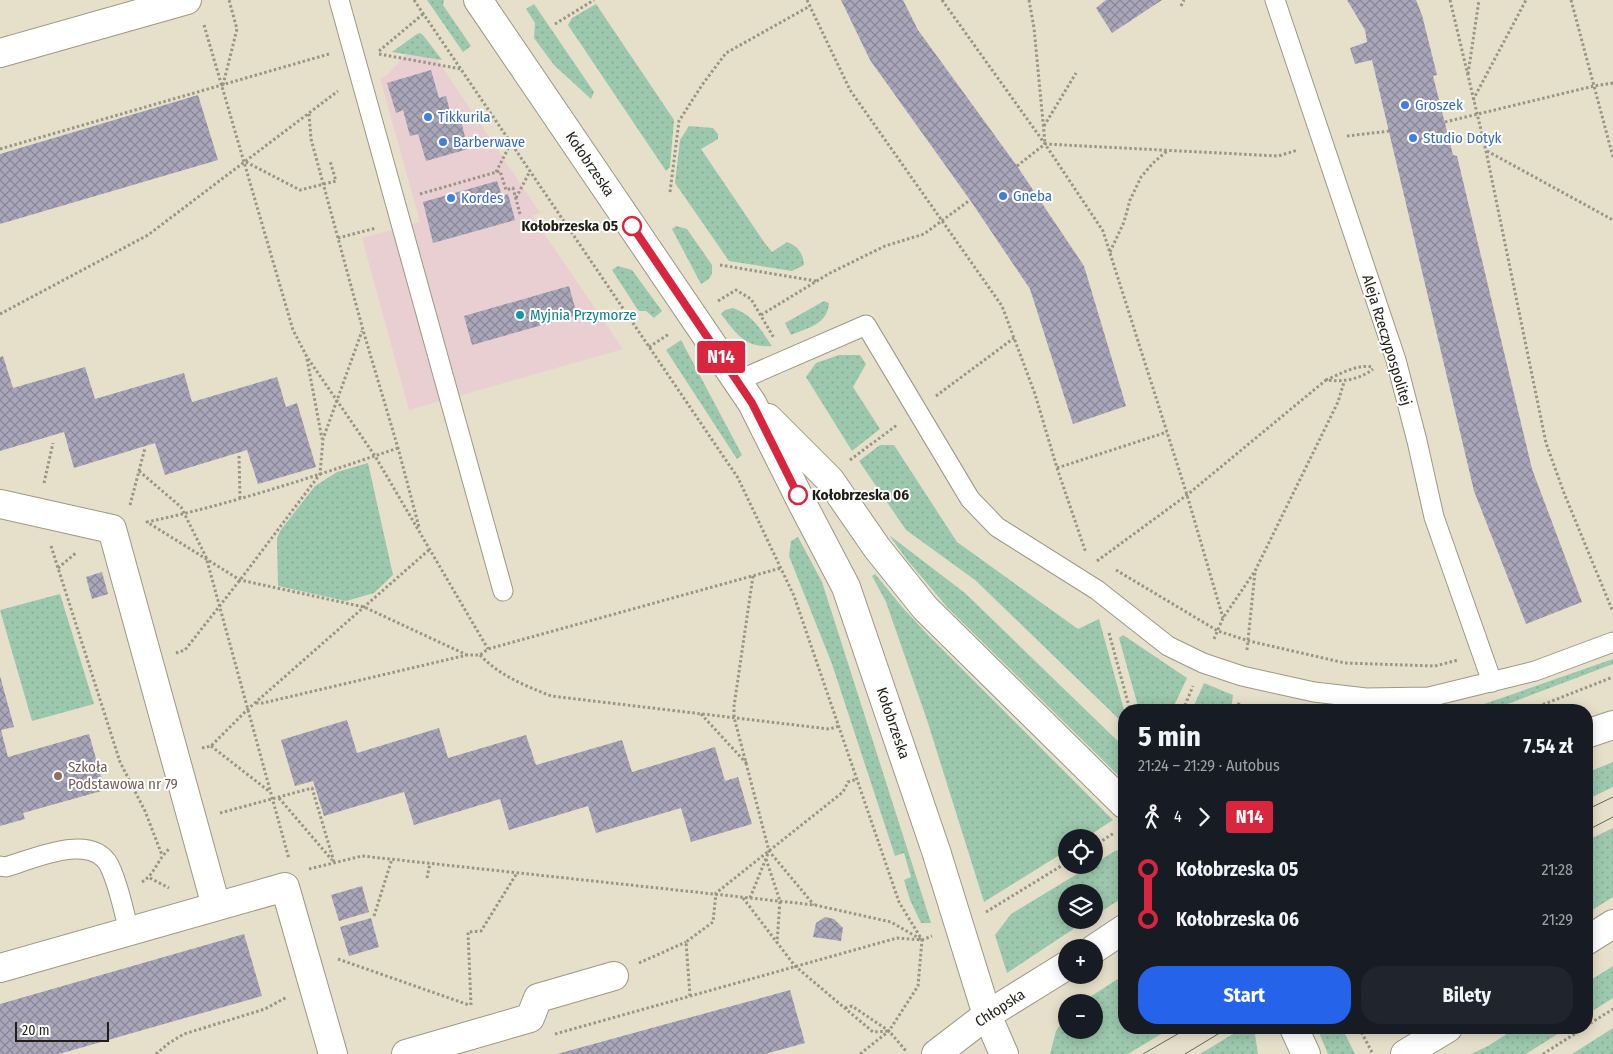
<!DOCTYPE html>
<html lang="pl">
<head>
<meta charset="utf-8">
<style>
  body { margin:0; font-family:"Fira Sans Condensed",sans-serif; background:#20242c; color:#f1f3f6; height:100vh; display:flex; flex-direction:column; font-size:19px; white-space:nowrap }
  * { box-sizing:border-box; margin:0 }
  p { font-size:16px; color:#9ea1a6 }
  .icon { flex:none; width:28px; height:28px; fill:none; stroke:currentColor; stroke-width:2; stroke-linecap:round; stroke-linejoin:round }
  .map { position:relative; flex:1; overflow:hidden }
  .details { position:absolute; left:1118px; top:704px; width:475px; height:330px; display:flex; flex-direction:column; background:#171b24; border-radius:20px; box-shadow:0 2px 12px #0003 }
  .details>* { flex:none }
  .badge { padding:0 10px; border-radius:4px; font-size:18px; line-height:32px }
  .buttons { position:absolute; left:1058px; top:829px; display:grid; gap:10px }
  .buttons a { display:grid; place-items:center; width:45px; height:45px; border-radius:50%; background:#171b24; box-shadow:0 2px 12px #0003; font-size:25px }
  .scale { position:absolute; left:15px; bottom:12px; width:94px; box-sizing:border-box; padding-left:5px; border:2px solid #201e16; border-top:0; font-size:14px; line-height:18px; white-space:nowrap; color:#201e16; -webkit-text-stroke:4px #fff; paint-order:stroke }
  .map>.badge { position:absolute; translate:-50% -50%; box-shadow:0 0 0 2px #fff }
  .legs { display:flex; align-items:center; gap:8px; height:55px; padding:0 20px; font-size:16px }
  .legs p { margin-inline-start:auto }
  .headline { display:flex; align-items:center; justify-content:space-between; height:85px; padding:0 20px }
  h1 { font-size:28px; font-weight:700; line-height:38px }
  .primary-button { display:flex; gap:10px; margin-top:auto; padding:10px 20px }
  .primary-button a { flex:1; height:58px; border-radius:20px; background:#2563eb; color:#fff; font-size:20px; font-weight:700; line-height:58px; text-align:center }
  .primary-button a+a { background:#20242c; color:#f1f3f6 }
  ul { padding:0 20px; list-style:none }
  li { display:flex; align-items:center; gap:18px; height:50px; font-size:19px }
  li i { display:grid; place-items:center; width:8px; height:100%; margin:0 6px; background:currentColor }
  li i::after { content:''; width:12px; height:12px; margin:-6px; border:4px solid; border-radius:50%; background:#171b24 }
  li p { margin-inline-start:auto }
  li:first-child i { background:linear-gradient(#0000 50%,currentColor 0) }
  li:last-child i { background:linear-gradient(currentColor 50%,#0000 0) }
  .map>svg:first-child { display:block }
  .commercial { fill:#e9ced2 }
  .green { fill:url(#green-dots) }
  .building { fill:url(#building-cross-hatch) }
  .lines { fill:none; stroke-linecap:round; stroke-linejoin:round }
  .lane-casing { stroke:#9d9784; stroke-width:21 }
  .street-casing { stroke:#9d9784; stroke-width:30 }
  .secondary-casing { stroke:#9d9784; stroke-width:30 }
  .path { stroke:#999585; stroke-width:3; stroke-dasharray:2.5 2.5; stroke-linecap:butt }
  .lane { stroke:#fff; stroke-width:19 }
  .street { stroke:#fff; stroke-width:28 }
  .secondary { stroke:#fff; stroke-width:28 }
  .tram { stroke:#696558; stroke-width:1 }
  .line-1-casing { stroke:#fff; stroke-width:11 }
  .line-1 { stroke:#d7263d; stroke-width:8 }
  .shop-dot { fill:#3f7fe0; stroke:#fff; stroke-width:2 }
  .stop-1-dot { fill:#fff; stroke:#d7263d; stroke-width:2.5 }
  .culture-dot { fill:#0f9aa8; stroke:#fff; stroke-width:2 }
  .education-dot { fill:#8d6e63; stroke:#fff; stroke-width:2 }
  .labels { text-anchor:middle; dominant-baseline:central; stroke-width:4; stroke-linejoin:round; paint-order:stroke }
  .shop-label { font-size:15px; fill:#366cbe; stroke:#fff; text-anchor:start }
  .street-label { font-size:15px; fill:#201e16; stroke:#fff }
  .stop-label { font-size:15px; font-weight:bold; fill:#201e16; stroke:#fff; text-anchor:end }
  .culture-label { font-size:15px; fill:#0d838f; stroke:#fff; text-anchor:start }
  .education-label { font-size:15px; fill:#785e54; stroke:#fff; text-anchor:start }
</style>
</head>
<body>
<div class="map">
<svg width="1613" height="1054" viewBox="0 0 1613 1054">
  <defs>
    <pattern id="green-dots" width="8" height="8" patternUnits="userSpaceOnUse" patternTransform="scale(1.25)"><rect width="8" height="8" fill="#9cc8ad"/><path d="M2 2h.1M6 6h.1" fill="none" stroke="#86ab94" stroke-width="1.8" stroke-linecap="round"/></pattern>
    <pattern id="building-cross-hatch" width="8" height="8" patternUnits="userSpaceOnUse" patternTransform="scale(1.25)"><rect width="8" height="8" fill="#a9a6ba"/><path d="M0 0l8 8M0 8l8-8" fill="none" stroke="#898796"/></pattern>
  </defs>
  <rect width="100%" height="100%" fill="#e6e0cb"/>
  <path class="commercial" d="M422 37 540 213 532 216 623 349 409 410 362 238 420 222 380 78 386 76Z"/>
  <g class="green">
    <path d="M427 0H444L443 5 471 46 463 52Z"/>
    <path d="M534 4 594 92 591 99 554 65 534 38 535 23 526 9Z"/>
    <path d="M596 4 674 120 670 167 666 171 568 25 572 18Z"/>
    <path d="M420 33 423 35 442 60 392 52 417 34Z"/>
    <path d="M689 126 713 128 718 134V139L701 149 764 242 772 252 787 242C798 246 803 253 804 265L792 271 729 261 675 183 680 140Z"/>
    <path d="M676 226 687 229 712 265V274L709 279 701 284 672 229Z"/>
    <path d="M618 266 632 270 662 311 654 318 646 311H639L636 307 612 270Z"/>
    <path d="M824 301 829 303C827 325 809 327 791 335L785 323Z"/>
    <path d="M733 308C753 315 760 329 772 346 744 348 736 333 721 314L725 310Z"/>
    <path d="M681 340 742 455 737 459 666 350Z"/>
    <path d="M839 355H860L866 364 853 387 880 429 852 451 806 377 816 363Z"/>
    <path d="M880 445H894L957 542 1078 629 1099 619 1124 710V724L975 580 906 530 859 461Z"/>
    <path d="M368 463 393 575 374 593 346 601 278 586 277 539 280 531 315 486 337 472Z"/>
    <path d="M889 535 965 593 1124 747V781L948 608 908 561Z"/>
    <path d="M798 537 822 582 931 923H921L910 900 904 880 911 877 904 853 895 856 832 664 789 556 791 541Z"/>
    <path d="M875 574 903 608 928 635 1113 820 1087 837 1066 838V851L984 902 927 720 886 602 872 576Z"/>
    <path d="M60 594 94 704 32 721 0 610Z"/>
    <path d="M1123 635 1187 678 1172 710H1139L1119 638Z"/>
    <path d="M1613 659V664L1492 710H1467Z"/>
    <path d="M1204 683 1233 695 1231 710H1192Z"/>
    <path d="M1613 762V787L1586 800V773Z"/>
    <path d="M1613 828V897L1586 914V841Z"/>
    <path d="M1124 849V897L1094 916V892H1066V920H1087L1007 973 995 935 1011 914 1115 851Z"/>
    <path d="M1613 966V998L1586 1015V983Z"/>
    <path d="M1124 975V1028H1171L1128 1054H1050L1056 1031 1066 1016V1030H1094V1002H1082Z"/>
    <path d="M1243 1028H1254L1258 1054H1200Z"/>
    <path d="M1317 1028H1342L1355 1054H1328Z"/>
    <path d="M1516 1028H1567L1526 1054H1471L1488 1046Z"/>
    <path d="M1613 1028V1054H1572Z"/>
  </g>
  <g class="building">
    <path d="M841 0H903L918 30 1017 166 1084 266 1126 406 1073 424 1030 289 970 200 870 60Z"/>
    <path d="M1106 0H1162L1112 33 1096 8Z"/>
    <path d="M1347 0H1416L1422 15 1437 75 1433 76 1453 155 1457 156 1532 469 1582 602 1526 624 1474 491 1372 60 1355 64 1350 48 1367 42 1365 30Z"/>
    <path d="M431 70 439 98 446 96 453 123 461 121 468 149 426 161 418 134 410 136 403 110 396 113 387 83Z"/>
    <path d="M198 95 218 160 0 224V154Z"/>
    <path d="M497 181 502 196 508 194 515 220 433 243 423 202Z"/>
    <path d="M569 286 577 315 472 345 464 316Z"/>
    <path d="M3 356 13 388 85 367 95 399 184 373 192 402 277 377 286 407 297 403 316 467 258 484 247 450 165 475 155 443 74 468 64 432 0 451V357Z"/>
    <path d="M102 572 108 594 92 599 86 577Z"/>
    <path d="M0 676 14 727 1 730 8 757 89 734 105 790 23 813 25 819 0 826Z"/>
    <path d="M347 720 357 753 439 728 448 758 526 735 536 765 622 740 632 772 715 747 725 781 738 777 752 824 691 842 681 808 596 833 588 806 509 830 500 799 414 825 404 792 324 816 313 781 295 786 281 740Z"/>
    <path d="M362 886 369 912 339 921 331 895Z"/>
    <path d="M825 917 834 919 843 928 841 941 813 937 816 923Z"/>
    <path d="M371 918 379 947 349 956 340 927Z"/>
    <path d="M244 934 262 996 59 1054H0V1004Z"/>
    <path d="M790 990 805 1043 765 1054H557Z"/>
  </g>
  <g class="lines">
    <defs>
      <g id="lane">
        <path d="M339 0 503 591"/>
        <path d="M1275 0 1396 360 1417 441 1434 517 1492 682"/>
        <path d="M737 381 866 325 970 499 997 527 1097 590 1168 646 1203 663 1242 676 1314 692 1366 698 1429 697 1535 671 1613 642"/>
        <path d="M0 866 6 867C33 859 91 832 109 865 119 885 123 909 129 931"/>
      </g>
      <g id="street">
        <path d="M0 53 187 0"/>
        <path d="M0 504 112 529 216 906"/>
        <path d="M0 968 285 887 333 1054"/>
        <path d="M406 1054 530 1018 538 998 614 976"/>
      </g>
      <g id="secondary">
        <path d="M478 0 752 403 802 503 846 587 936 851 987 1015 1004 1054"/>
        <path d="M768 418 830 480 877 548 925 608 1124 804"/>
        <path d="M1586 734 1613 725"/>
        <path d="M1586 941 1613 924"/>
        <path d="M1094 949 1124 929"/>
        <path d="M1294 1028 1306 1054"/>
        <path d="M936 1054 987 1015 1066 966"/>
        <path d="M1405 1054 1448 1028"/>
      </g>
    </defs>
    <use href="#lane" class="lane-casing"/>
    <use href="#street" class="street-casing"/>
    <use href="#secondary" class="secondary-casing"/>
    <g class="path">
      <path d="M414 0 738 478 794 596 899 902 922 940 918 986 889 1031 860 1054"/>
      <path d="M807 0 850 90 1002 306 1035 394 1057 468 1086 553"/>
      <path d="M942 0 1045 144 1103 231 1187 495 1223 618"/>
      <path d="M1029 0 1034 28 1045 143"/>
      <path d="M1450 0 1486 151 1546 443 1564 493 1613 612"/>
      <path d="M1571 0 1613 157"/>
      <path d="M1181 6 1184 0"/>
      <path d="M555 24 594 0"/>
      <path d="M204 25 293 330 307 357 375 456 488 649"/>
      <path d="M379 51 423 14"/>
      <path d="M379 54 461 69"/>
      <path d="M1468 74 1479 0"/>
      <path d="M223 85 237 29 229 0"/>
      <path d="M1473 100 1526 0"/>
      <path d="M309 114 311 139 317 161 363 330 398 448 419 527"/>
      <path d="M1445 122 1594 86 1613 83"/>
      <path d="M1044 126 1076 73"/>
      <path d="M1347 136 1390 131"/>
      <path d="M0 149 329 54"/>
      <path d="M1487 151 1613 220"/>
      <path d="M246 162 300 190 336 181 330 161"/>
      <path d="M1017 166 1045 144 1278 156 1298 150"/>
      <path d="M496 172 511 143"/>
      <path d="M670 192 679 121 702 85 726 53 810 6"/>
      <path d="M420 194 500 171 506 190 513 188 520 214"/>
      <path d="M516 198 530 171"/>
      <path d="M338 238 376 228"/>
      <path d="M1110 252 1124 222 1130 200 1141 177 1153 163 1167 151"/>
      <path d="M720 265 816 281"/>
      <path d="M718 301 736 290 751 299 774 338"/>
      <path d="M0 314 148 235 338 91"/>
      <path d="M761 315 830 273 885 246 924 234 970 200"/>
      <path d="M649 347 669 334"/>
      <path d="M307 359 322 439"/>
      <path d="M1326 380C1340 374 1357 364 1372 367"/>
      <path d="M936 396 1014 338"/>
      <path d="M398 448C316 476 232 504 147 522L240 580 364 607 467 655"/>
      <path d="M239 456 240 498"/>
      <path d="M850 460 897 425"/>
      <path d="M1057 468 1167 432"/>
      <path d="M139 471 181 507 206 557 289 859"/>
      <path d="M44 483 53 443"/>
      <path d="M130 505 145 448"/>
      <path d="M51 546 120 762 145 811 162 855"/>
      <path d="M1097 561 1187 495 1326 380C1343 382 1359 380 1373 369"/>
      <path d="M58 568 77 552"/>
      <path d="M1116 570 1218 631 1249 641 1345 663 1435 666 1458 660"/>
      <path d="M753 576 734 706V717L769 851 814 905"/>
      <path d="M1109 633 1130 710"/>
      <path d="M1214 639 1223 618 1255 571 1338 402 1344 382"/>
      <path d="M1247 650 1255 572"/>
      <path d="M176 653 185 650 240 580 320 474 323 439 362 331"/>
      <path d="M480 655C500 676 524 685 551 696L829 729 840 726"/>
      <path d="M256 703H263L467 655H480L488 649 781 568"/>
      <path d="M1183 710 1193 686"/>
      <path d="M1238 710 1239 701"/>
      <path d="M1529 710 1613 677"/>
      <path d="M701 714 748 765"/>
      <path d="M211 746 270 792"/>
      <path d="M202 748 211 746 248 709 430 549"/>
      <path d="M279 798 332 860"/>
      <path d="M220 813 312 788 334 862"/>
      <path d="M1094 846 1114 833"/>
      <path d="M766 859 780 901 777 943"/>
      <path d="M309 869 362 856 815 905 891 922 922 940"/>
      <path d="M150 878 169 888"/>
      <path d="M427 878 430 863"/>
      <path d="M142 882C155 874 157 860 169 849"/>
      <path d="M743 898 795 966 873 1032 889 1031"/>
      <path d="M750 898 769 851"/>
      <path d="M986 912 1066 863"/>
      <path d="M374 916 392 859"/>
      <path d="M338 959 469 1005"/>
      <path d="M639 963 686 942"/>
      <path d="M690 996 686 942 713 922 716 893 843 792 848 782 857 779"/>
      <path d="M471 1005 468 932 481 931 517 873"/>
      <path d="M845 1008 852 1006 889 1031 906 1051"/>
      <path d="M1586 1026 1613 1009"/>
      <path d="M1359 1028 1373 1054"/>
      <path d="M555 1034 897 938 922 940 932 936"/>
      <path d="M156 1054 169 1043 184 1034 265 1009 287 997"/>
      <path d="M1543 1054 1584 1028"/>
    </g>
    <use href="#lane" class="lane"/>
    <use href="#street" class="street"/>
    <use href="#secondary" class="secondary"/>
    <g class="tram">
      <path d="M1586 810 1613 797"/>
      <path d="M1586 831 1613 817"/>
      <path d="M1143 1054 1188 1028"/>
      <path d="M1185 1054 1228 1028"/>
    </g>
  </g>
  <g class="lines">
    <defs>
      <path id="line-1" d="M632 226 752 403 798 495"/>
    </defs>
    <use href="#line-1" class="line-1-casing"/>
    <use href="#line-1" class="line-1"/>
  </g>
  <g class="shop-dot">
    <circle cx="1405" cy="105" r="5"/>
    <circle cx="428" cy="117" r="5"/>
    <circle cx="1413" cy="138" r="5"/>
    <circle cx="443" cy="142" r="5"/>
    <circle cx="1003" cy="196" r="5"/>
    <circle cx="451" cy="198" r="5"/>
  </g>
  <g class="stop-1-dot">
    <circle cx="632" cy="226" r="9"/>
    <circle cx="798" cy="495" r="9"/>
  </g>
  <circle class="culture-dot" cx="520" cy="315" r="5"/>
  <circle class="education-dot" cx="58" cy="776" r="5"/>
  <g class="labels">
    <g class="shop-label">
      <text x="1415" y="105">Groszek</text>
      <text x="438" y="117">Tikkurila</text>
      <text x="1423" y="138">Studio Dotyk</text>
      <text x="453" y="142">Barberwave</text>
      <text x="1013" y="196">Gneba</text>
      <text x="461" y="198">Kordes</text>
    </g>
    <g class="street-label">
      <text transform="translate(590 164) rotate(56)">Kołobrzeska</text>
      <text transform="translate(1387 340) rotate(73)">Aleja Rzeczypospolitej</text>
      <text transform="translate(893 723) rotate(71)">Kołobrzeska</text>
      <text transform="translate(1000 1008) rotate(-33)">Chłopska</text>
    </g>
    <g class="stop-label">
      <text x="618" y="226">Kołobrzeska 05</text>
      <text x="812" y="495" text-anchor="start">Kołobrzeska 06</text>
    </g>
    <g class="culture-label">
      <text x="530" y="315">Myjnia Przymorze</text>
    </g>
    <g class="education-label">
      <text x="68" y="767">Szkoła<tspan x="68" dy="17">Podstawowa nr 79</tspan></text>
    </g>
  </g>
</svg>
<div class="buttons">
<a><svg class="icon" aria-label="locate" viewBox="0 0 24 24"><circle cx="12" cy="12" r="6"/><path d="M12 2v4M12 18v4M2 12h4M18 12h4"/></svg></a>
<a><svg class="icon" aria-label="layers" viewBox="0 0 24 24"><path d="M12 4l9 5-9 5-9-5zM3 14l9 5 9-5"/></svg></a>
<a>+</a>
<a>−</a>
</div>
<div class="scale">20 m</div>
<b class="badge" style="left:721px;top:357px;background:#d7263d;color:#fff">N14</b>
<section class="details">
<div class="headline"><div><h1>5 min</h1><p>21:24 – 21:29 · Autobus</p></div><b>7.54 zł</b></div>
<div class="legs"><svg class="icon" aria-label="walk" viewBox="0 0 24 24"><circle cx="13" cy="4" r="2"/><path d="M13 8l-2 6 4 7M11 14l-3 7M7 12l3-4h3l4 4"/></svg>4<svg class="icon" aria-label="forward" viewBox="0 0 24 24"><path d="M9 5l7 7-7 7"/></svg><b class="badge" style="background:#d7263d;color:#fff">N14</b></div>
<ul>
<li><i style="color:#d7263d"></i><b>Kołobrzeska 05</b><p>21:28</p></li>
<li><i style="color:#d7263d"></i><b>Kołobrzeska 06</b><p>21:29</p></li>
</ul>
<div class="primary-button"><a>Start</a><a>Bilety</a></div>
</section>
</div>
</body>
</html>
